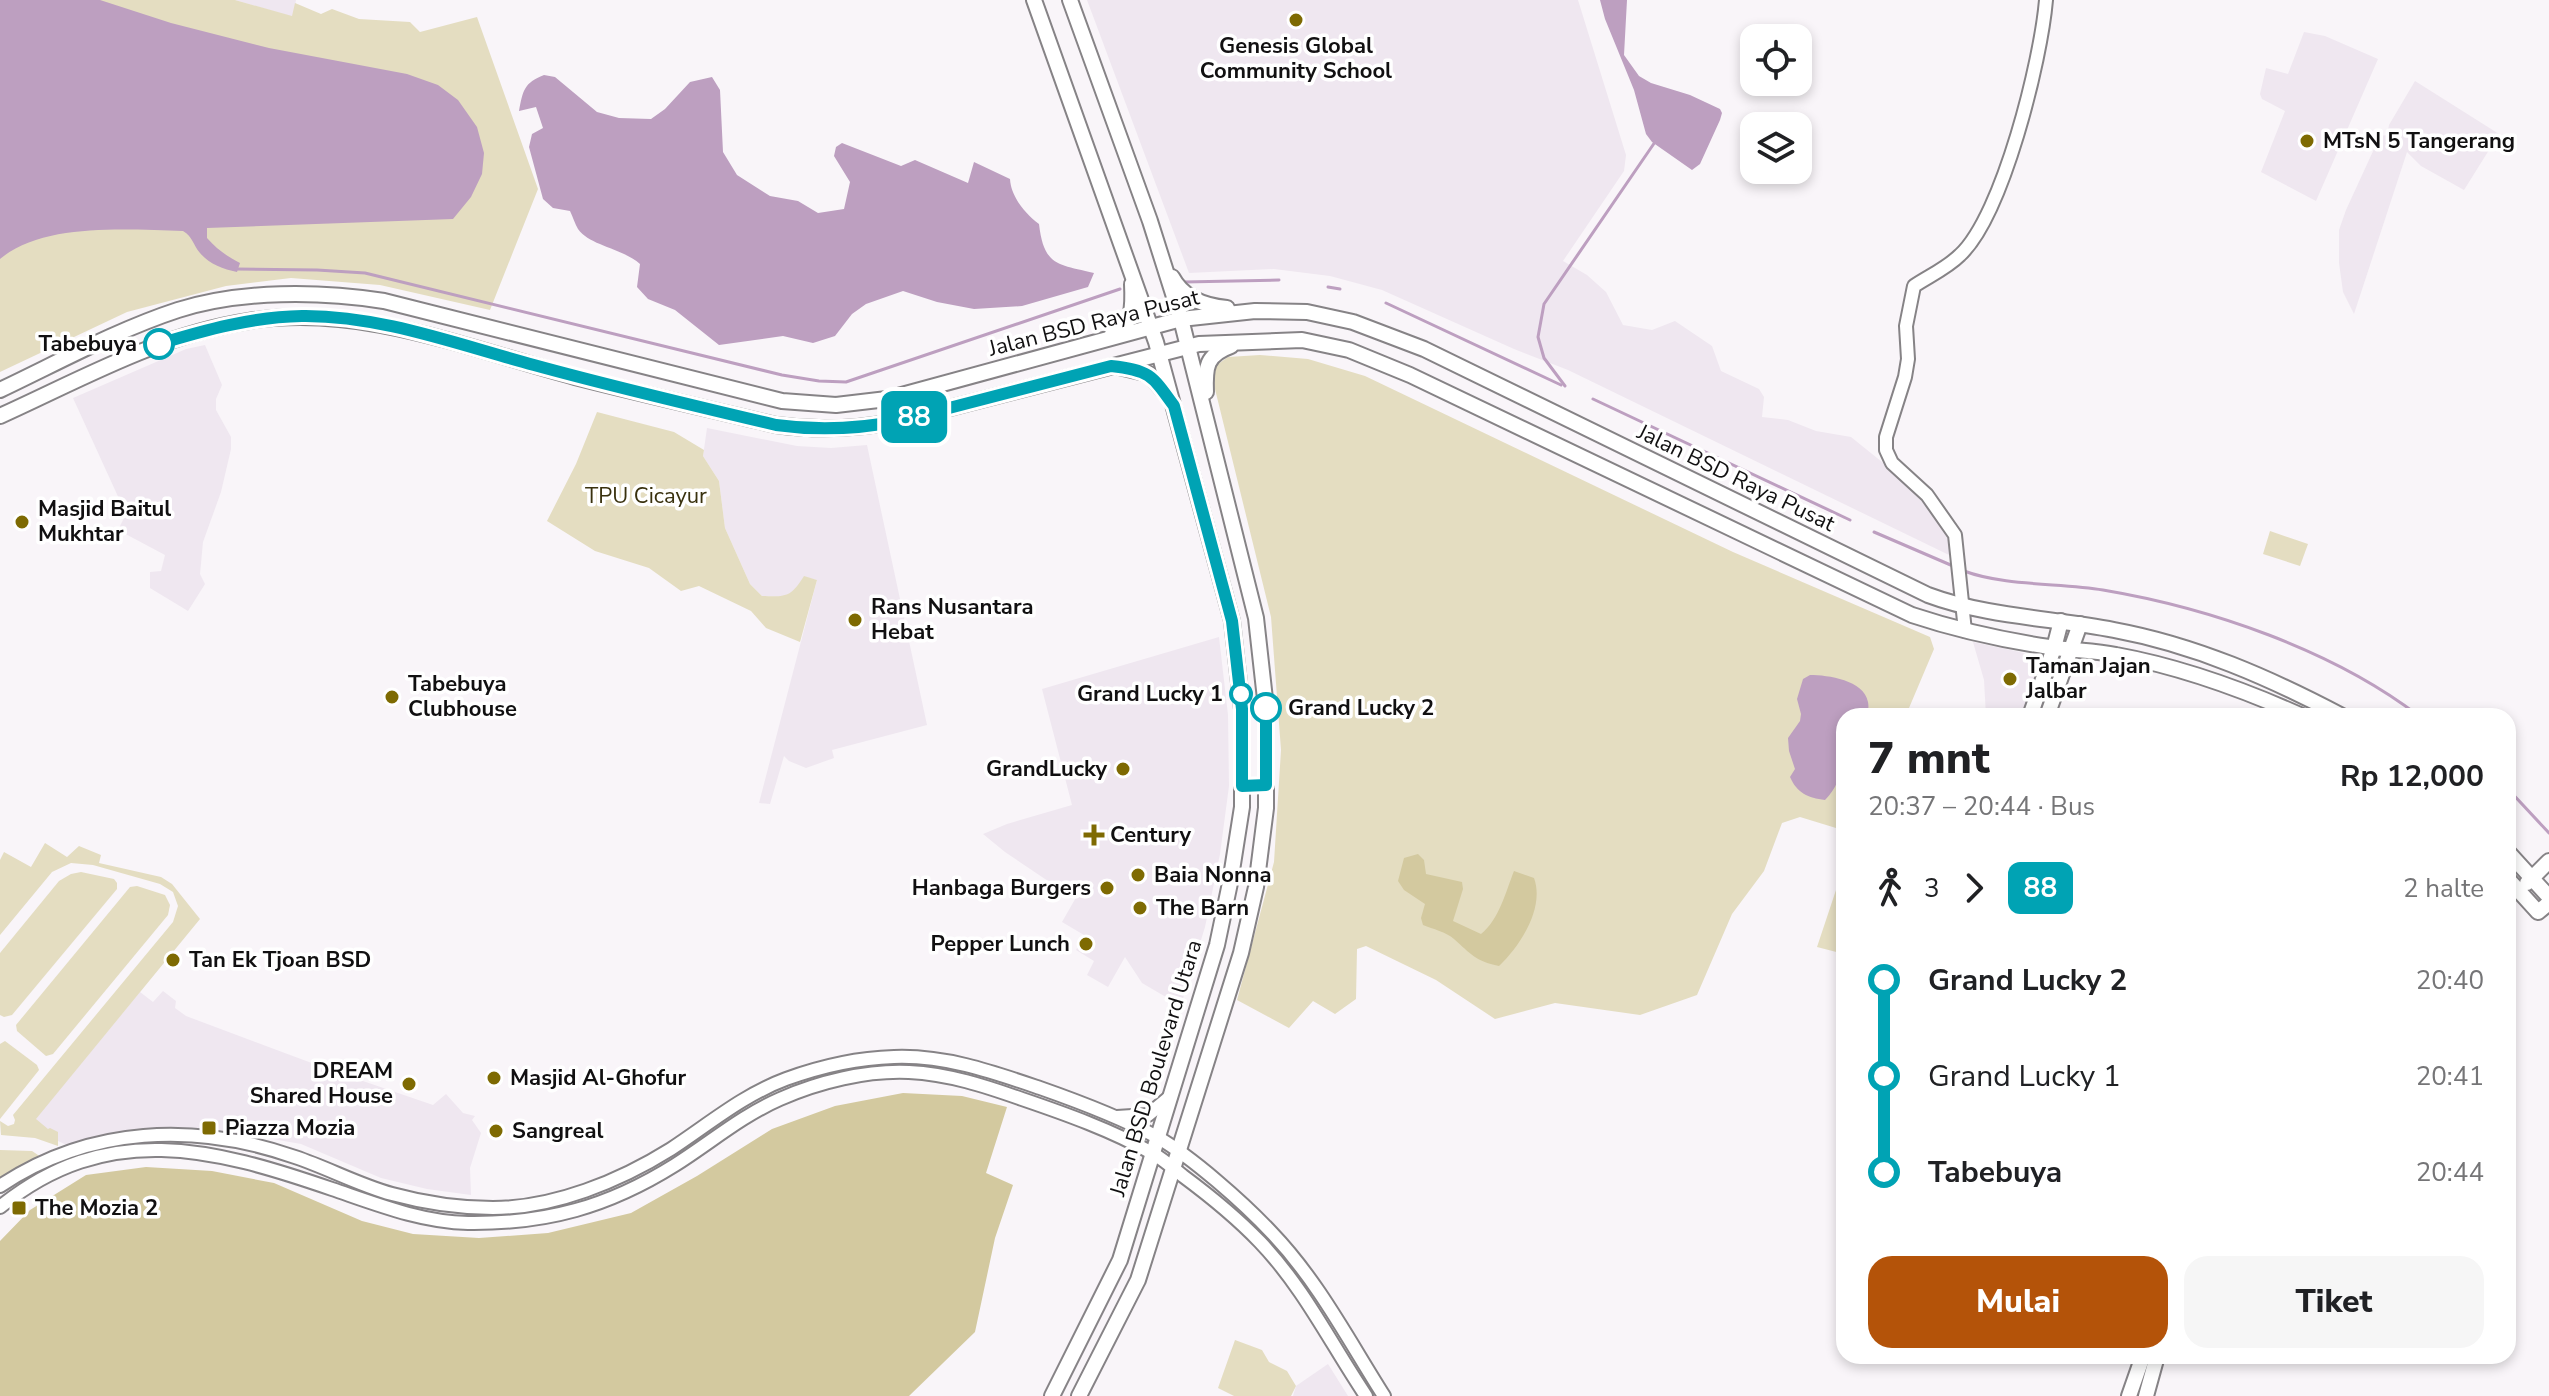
<!DOCTYPE html>
<html lang="id">
<head>
<meta charset="utf-8">
<style>
  body { margin:0; font-family:"Nunito Sans",sans-serif; background:#f6f6f6; color:#202124; height:100vh; display:flex; flex-direction:column; font-size:30px; white-space:nowrap }
  * { box-sizing:border-box; margin:0 }
  p { font-size:26px; color:#757577 }
  .icon { flex:none; width:44px; height:44px; fill:none; stroke:currentColor; stroke-width:2; stroke-linecap:round; stroke-linejoin:round }
  .map { position:relative; flex:1; overflow:hidden }
  .panel { position:absolute; left:1836px; top:708px; width:680px; height:656px; display:flex; flex-direction:column; background:#fff; border-radius:24px; box-shadow:0 4px 12px #0003 }
  .panel>* { flex:none }
  .badge { padding:0 16px; border-radius:12px; font-size:28px; line-height:52px }
  .controls { position:absolute; left:1740px; top:24px; display:grid; gap:16px }
  .controls a { display:grid; place-items:center; width:72px; height:72px; border-radius:16px; background:#fff; box-shadow:0 4px 12px #0003; font-size:40px }
  .map>.badge { position:absolute; translate:-50% -50%; box-shadow:0 0 0 4px #fff }
  .legs { display:flex; align-items:center; gap:12px; height:88px; padding:0 32px; font-size:26px }
  .legs p { margin-inline-start:auto }
  .overview { display:flex; align-items:center; justify-content:space-between; height:136px; padding:0 32px }
  h1 { font-size:44px; font-weight:800; line-height:60px }
  .primary-button { display:flex; gap:16px; margin-top:auto; padding:16px 32px }
  .primary-button a { flex:1; height:92px; border-radius:24px; background:#b45309; color:#fff; font-size:32px; font-weight:800; line-height:92px; text-align:center }
  .primary-button a+a { background:#f6f6f6; color:#202124 }
  ul { padding:0 32px; list-style:none }
  li { display:flex; align-items:center; gap:28px; height:96px; font-size:30px }
  li i { display:grid; place-items:center; width:12px; height:100%; margin:0 10px; background:currentColor }
  li i::after { content:''; width:20px; height:20px; margin:-10px; border:6px solid; border-radius:50%; background:#fff }
  li p { margin-inline-start:auto }
  li:first-child i { background:linear-gradient(#0000 50%,currentColor 0) }
  li:last-child i { background:linear-gradient(currentColor 50%,#0000 0) }
  .map>svg:first-child { display:block }
  .built { fill:#efe7f0 }
  .green { fill:#e4ddc1 }
  .forest { fill:#d3c99f }
  .water { fill:#bd9fc0 }
  .lines { fill:none; stroke-linecap:round; stroke-linejoin:round }
  .stream { stroke:#bd9fc0; stroke-width:3 }
  .tertiary-casing { stroke:#868386; stroke-width:16 }
  .secondary-casing { stroke:#868386; stroke-width:18 }
  .tertiary { stroke:#fff; stroke-width:12 }
  .secondary { stroke:#fff; stroke-width:14 }
  .line-1-casing { stroke:#fff; stroke-width:18 }
  .line-1 { stroke:#00a3b4; stroke-width:12 }
  .poi-dot { fill:#7e6a02; stroke:#fff; stroke-width:3 }
  .stop-1-dot { fill:#fff; stroke:#00a3b4; stroke-width:4 }
  .labels { text-anchor:middle; dominant-baseline:central; stroke-width:7; stroke-linejoin:round; paint-order:stroke }
  .poi-label { font-size:22px; font-weight:bold; fill:#111011; stroke:#fff; text-anchor:start }
  .street-label { font-size:22px; fill:#111011; stroke:#fff }
  .stop-label { font-size:22px; font-weight:bold; fill:#111011; stroke:#fff; text-anchor:end }
  .park-label { font-size:22px; fill:#39310e; stroke:#fff }
</style>
</head>
<body>
<div class="map">
<svg width="2549" height="1396" viewBox="0 0 2549 1396">
  <rect width="100%" height="100%" fill="#f9f5f9"/>
  <g class="built">
    <path d="M235 0H296L293 17Z"/>
    <path d="M1087 0H1578L1626 155 1624 171 1563 261 1587 275 1606 292 1623 325 1652 330 1675 321 1712 346 1721 371 1759 389 1764 397 1762 417 1788 420 1816 431 1851 437 1892 470 1945 526 1952 542 1949 555 1568 370 1514 349 1382 290 1330 276 1274 269 1189 273Z"/>
    <path d="M2304 32 2325 36 2378 59 2316 201 2261 172 2285 111 2262 99 2260 94 2266 68 2288 74Z"/>
    <path d="M2415 81 2499 134 2464 190 2421 166 2407 152 2354 314 2343 292 2339 263V230L2346 210 2380 136 2387 135 2389 125Z"/>
    <path d="M205 345 222 385 216 399V410L231 437V449L221 492 203 542 200 574 205 584 188 611 150 588V572L161 571 165 555 118 530 126 514 73 398 186 349Z"/>
    <path d="M707 428 797 446 831 448 867 445 927 725 832 750 834 758 806 768 789 761 784 756 770 804 759 803 817 580 804 577 795 591 783 597 762 596 750 584 725 528 719 481 703 456Z"/>
    <path d="M1219 637 1228 715 1229 786 1220 854 1205 927 1176 1021 1165 1017 1171 1000 1142 983 1125 957 1108 987 1087 975 1094 961 1076 950 1084 935 1062 922 1078 894 1048 881 1005 852 983 834 1007 824 1072 805 1042 689Z"/>
    <path d="M1973 642 2020 652 2029 655 2035 665 2037 677 2021 716H1986L1984 680Z"/>
    <path d="M163 991 176 1001 175 1008 186 1016 325 1068 433 1105 446 1094 463 1113 475 1116 472 1120 481 1133 470 1168 471 1195 427 1189 381 1178 301 1144 228 1131 196 1129 132 1130 71 1147 45 1135 26 1130 140 992 153 1002Z"/>
    <path d="M1328 1364 1348 1396H1293L1296 1386Z"/>
  </g>
  <g class="green">
    <path d="M0 0H235L292 16 295 3 321 14 332 9 359 19 410 22 420 32 477 17 538 189 490 310 380 285 291 278 226 286 127 312 0 372Z"/>
    <path d="M1260 355 1308 359 1365 376 1733 552 1930 637 1934 649 1909 708 1930 716H1844V821L1836 828 1800 817 1782 823 1764 871 1732 914 1697 995 1640 1015 1555 1003 1495 1019 1436 980 1366 946 1357 949 1356 999 1335 1014 1313 1001 1289 1028 1237 1000 1274 862 1281 750 1271 617 1214 385V367L1228 357Z"/>
    <path d="M597 412 674 432 704 450 703 456 719 481 725 528 750 584 762 596C786 597 791 597 804 576L817 580 800 642 766 628 751 611 699 586 681 591 649 568 595 551 547 521 576 464Z"/>
    <path d="M2270 531 2308 544 2300 566 2263 554Z"/>
    <path d="M45 843 67 857 79 846 101 855 99 863 161 877 172 884 200 919 36 1119 48 1129 50 1128 58 1132V1146L35 1138 1 1135 0 1121 8 1126 14 1124 15 1120 13 1115 173 922 178 906 173 892 160 884 93 865 71 863 52 872 0 935V860L4 852 31 867Z"/>
    <path d="M1844 866V954L1817 947Z"/>
    <path d="M81 872 114 879 117 883V889L12 1015 4 1017 0 1015V953L59 881 71 874Z"/>
    <path d="M137 886 165 895 170 905 168 915 53 1054 46 1056 17 1031 16 1025 130 887Z"/>
    <path d="M5 1041 37 1065 39 1070 0 1119V1044Z"/>
    <path d="M0 1150 32 1151 41 1157 0 1186Z"/>
    <path d="M1235 1340 1262 1350 1269 1362 1287 1371 1296 1386 1291 1396H1234L1218 1388Z"/>
  </g>
  <g class="forest">
    <path d="M1418 854 1424 860 1426 874 1462 882 1463 889 1453 921 1481 934C1499 920 1506 891 1514 871L1534 878C1545 908 1520 946 1499 966 1475 961 1471 954 1454 939 1446 932 1433 929 1423 925L1421 918 1425 904 1404 890 1398 881 1404 858Z"/>
    <path d="M903 1093 962 1096 1007 1107 986 1173 1013 1185 995 1238 975 1332 909 1396H0V1241L30 1210 86 1175 146 1167 212 1171 274 1183 362 1221 413 1234 479 1238 548 1233 631 1213 697 1176 772 1129 835 1106Z"/>
  </g>
  <g class="water">
    <path d="M0 0H100L171 23 269 48 407 74 438 85 458 100 477 127 484 153 482 174 471 197 453 219 207 228V238C217 249 226 256 240 263L237 272C223 269 209 264 200 253 193 245 193 237 183 231 129 230 44 222 0 259Z"/>
    <path d="M1600 0H1627L1624 55 1639 76 1651 83 1690 95 1720 109 1722 113 1720 120 1700 164 1692 170 1652 142 1646 134 1634 90 1605 19Z"/>
    <path d="M544 75 555 77 597 112 619 118 651 119 665 109 690 82 712 77 720 90 723 152 737 175 770 196 798 201 818 213 844 209 850 182 834 156 836 147 842 143 901 166 915 160 968 183 974 162 1010 179C1011 197 1025 213 1039 224 1044 266 1057 264 1094 273L1088 287 1022 306 974 309 937 302 903 291 866 304 852 314 835 336 813 343 783 336 719 345 675 310 648 299 637 287 640 264C622 248 590 246 578 229 575 224 573 217 570 211L553 208 543 199 529 147 532 134 543 128 536 107 519 111C523 90 524 83 544 75Z"/>
    <path d="M1810 675C1828 675 1864 680 1868 702 1869 707 1868 711 1867 716H1844C1844 746 1848 777 1825 800 1808 798 1797 793 1790 777L1795 769 1789 751 1788 738 1800 721 1801 714 1797 699 1803 679Z"/>
  </g>
  <g class="lines">
    <g class="stream">
      <path d="M236 269 317 270 365 273 782 375 819 381 846 382 1120 289"/>
      <path d="M1184 282 1279 280"/>
      <path d="M1328 287 1340 289"/>
      <path d="M1386 303 1561 385"/>
      <path d="M1565 386 1544 358 1538 337 1544 304 1655 142"/>
      <path d="M1593 399 1850 520"/>
      <path d="M1874 532 1953 566"/>
      <path d="M1964 571C2004 586 2060 583 2103 590 2210 608 2333 650 2419 716"/>
      <path d="M2508 789 2549 833"/>
    </g>
    <defs>
      <g id="tertiary">
        <path d="M1965 631 1955 535 1927 495 1892 463 1886 450V437L1905 377 1908 359 1906 326 1914 286C1929 276 1947 268 1960 255 2003 215 2041 60 2046 0"/>
        <path d="M1242 786 1266 785"/>
        <path d="M1117 1117 1148 1115 1171 1096"/>
        <path d="M0 1186C90 1126 195 1122 295 1157 328 1168 359 1185 392 1194 425 1203 458 1208 493 1208 554 1208 620 1181 671 1149 709 1124 743 1095 786 1079 819 1067 859 1058 894 1057 945 1055 993 1072 1040 1088 1080 1102 1120 1117 1157 1137 1192 1157 1244 1203 1272 1233 1318 1281 1349 1341 1384 1396"/>
        <path d="M0 1207C107 1120 213 1148 332 1189 376 1204 421 1222 468 1223 546 1224 608 1207 675 1165 710 1143 741 1116 780 1099 818 1082 867 1070 909 1072 949 1074 985 1086 1022 1099 1066 1114 1111 1130 1152 1153 1163 1159 1173 1168 1183 1176 1210 1196 1236 1217 1260 1242 1304 1288 1331 1344 1366 1396"/>
      </g>
      <g id="secondary">
        <path d="M1034 0 1156 342 1232 621 1242 709V807L1230 883 1217 945 1120 1260 1052 1396"/>
        <path d="M1070 0 1150 221 1181 319 1256 618 1266 708V808L1256 887 1241 953 1138 1280 1079 1396"/>
        <path d="M1172 277C1183 298 1204 306 1227 308"/>
        <path d="M1112 334C1134 326 1133 304 1132 284"/>
        <path d="M1119 367 1149 374 1167 395"/>
        <path d="M0 390C59 362 117 330 178 310 242 290 319 291 384 301L782 401 836 405 887 399 1181 319 1255 311 1307 312 1353 322 1424 349 1928 595C1987 617 2053 618 2114 630 2195 645 2270 678 2342 716"/>
        <path d="M1206 392C1205 367 1206 355 1231 346"/>
        <path d="M0 416C82 379 158 335 249 321 359 303 470 349 575 377 642 394 709 409 776 425 819 431 857 429 899 421L1199 344 1302 340 1349 350 1410 375 1912 615C1957 630 2003 640 2049 647 2072 651 2094 650 2116 655 2182 667 2242 689 2302 716"/>
        <path d="M2030 716 2054 648 2061 621"/>
        <path d="M2047 716 2080 624"/>
        <path d="M2508 852 2549 897"/>
        <path d="M2508 879 2538 912 2549 903"/>
        <path d="M2527 883 2549 861"/>
        <path d="M2129 1396 2143 1356"/>
        <path d="M2146 1396 2157 1356"/>
      </g>
    </defs>
    <use href="#tertiary" class="tertiary-casing"/>
    <use href="#secondary" class="secondary-casing"/>
    <use href="#tertiary" class="tertiary"/>
    <use href="#secondary" class="secondary"/>
  </g>
  <g class="lines">
    <defs>
      <path id="line-1" d="M159 344C205 330 252 317 302 316 380 315 459 345 534 365 614 387 695 406 776 425 819 431 858 429 899 421L1111 366C1149 370 1152 375 1174 406L1232 621 1242 709V786L1266 785V708"/>
    </defs>
    <use href="#line-1" class="line-1-casing"/>
    <use href="#line-1" class="line-1"/>
  </g>
  <g class="poi-dot">
    <circle cx="1296" cy="20" r="8"/>
    <circle cx="2307" cy="141" r="8"/>
    <circle cx="22" cy="522" r="8"/>
    <circle cx="855" cy="620" r="8"/>
    <circle cx="2010" cy="679" r="8"/>
    <circle cx="392" cy="697" r="8"/>
    <circle cx="1123" cy="769" r="8"/>
    <path d="M1090 823h8v8h8v8h-8v8h-8v-8h-8v-8h8z"/>
    <circle cx="1138" cy="875" r="8"/>
    <circle cx="1107" cy="888" r="8"/>
    <circle cx="1140" cy="908" r="8"/>
    <circle cx="1086" cy="944" r="8"/>
    <circle cx="173" cy="960" r="8"/>
    <circle cx="494" cy="1078" r="8"/>
    <circle cx="409" cy="1084" r="8"/>
    <rect x="201" y="1120" width="16" height="16" rx="4"/>
    <circle cx="496" cy="1131" r="8"/>
    <rect x="11" y="1200" width="16" height="16" rx="4"/>
  </g>
  <g class="stop-1-dot">
    <circle cx="159" cy="344" r="14"/>
    <circle cx="1241" cy="694" r="10"/>
    <circle cx="1266" cy="708" r="14"/>
  </g>
  <g class="labels">
    <g class="poi-label">
      <text x="1296" y="46" text-anchor="middle">Genesis Global<tspan x="1296" dy="25">Community School</tspan></text>
      <text x="2323" y="141">MTsN 5 Tangerang</text>
      <text x="38" y="509">Masjid Baitul<tspan x="38" dy="25">Mukhtar</tspan></text>
      <text x="871" y="607">Rans Nusantara<tspan x="871" dy="25">Hebat</tspan></text>
      <text x="2026" y="666">Taman Jajan<tspan x="2026" dy="25">Jalbar</tspan></text>
      <text x="408" y="684">Tabebuya<tspan x="408" dy="25">Clubhouse</tspan></text>
      <text x="1107" y="769" text-anchor="end">GrandLucky</text>
      <text x="1110" y="835">Century</text>
      <text x="1154" y="875">Baia Nonna</text>
      <text x="1091" y="888" text-anchor="end">Hanbaga Burgers</text>
      <text x="1156" y="908">The Barn</text>
      <text x="1070" y="944" text-anchor="end">Pepper Lunch</text>
      <text x="189" y="960">Tan Ek Tjoan BSD</text>
      <text x="393" y="1071" text-anchor="end">DREAM<tspan x="393" dy="25">Shared House</tspan></text>
      <text x="510" y="1078">Masjid Al-Ghofur</text>
      <text x="225" y="1128">Piazza Mozia</text>
      <text x="512" y="1131">Sangreal</text>
      <text x="35" y="1208">The Mozia 2</text>
    </g>
    <g class="street-label">
      <text transform="translate(1094 323) rotate(-14)">Jalan BSD Raya Pusat</text>
      <text transform="translate(1736 478) rotate(26)">Jalan BSD Raya Pusat</text>
      <text transform="translate(1156 1068) rotate(-73)">Jalan BSD Boulevard Utara</text>
    </g>
    <g class="stop-label">
      <text x="137" y="344">Tabebuya</text>
      <text x="1223" y="694">Grand Lucky 1</text>
      <text x="1288" y="708" text-anchor="start">Grand Lucky 2</text>
    </g>
    <g class="park-label">
      <text x="646" y="496">TPU Cicayur</text>
    </g>
  </g>
</svg>
<div class="controls">
<a><svg class="icon" aria-label="locate" viewBox="0 0 24 24"><circle cx="12" cy="12" r="6"/><path d="M12 2v4M12 18v4M2 12h4M18 12h4"/></svg></a>
<a><svg class="icon" aria-label="layers" viewBox="0 0 24 24"><path d="M12 4l9 5-9 5-9-5zM3 14l9 5 9-5"/></svg></a>
</div>
<b class="badge" style="left:914px;top:417px;background:#00a3b4;color:#fff">88</b>
<section class="panel">
<div class="overview"><div><h1>7 mnt</h1><p>20:37 – 20:44 · Bus</p></div><b>Rp 12,000</b></div>
<div class="legs"><svg class="icon" aria-label="walk" viewBox="0 0 24 24"><circle cx="13" cy="4" r="2"/><path d="M13 8l-2 6 4 7M11 14l-3 7M7 12l3-4h3l4 4"/></svg>3<svg class="icon" aria-label="forward" viewBox="0 0 24 24"><path d="M9 5l7 7-7 7"/></svg><b class="badge" style="background:#00a3b4;color:#fff">88</b><p>2 halte</p></div>
<ul>
<li><i style="color:#00a3b4"></i><b>Grand Lucky 2</b><p>20:40</p></li>
<li><i style="color:#00a3b4"></i><span>Grand Lucky 1</span><p>20:41</p></li>
<li><i style="color:#00a3b4"></i><b>Tabebuya</b><p>20:44</p></li>
</ul>
<div class="primary-button"><a>Mulai</a><a>Tiket</a></div>
</section>
</div>
</body>
</html>
